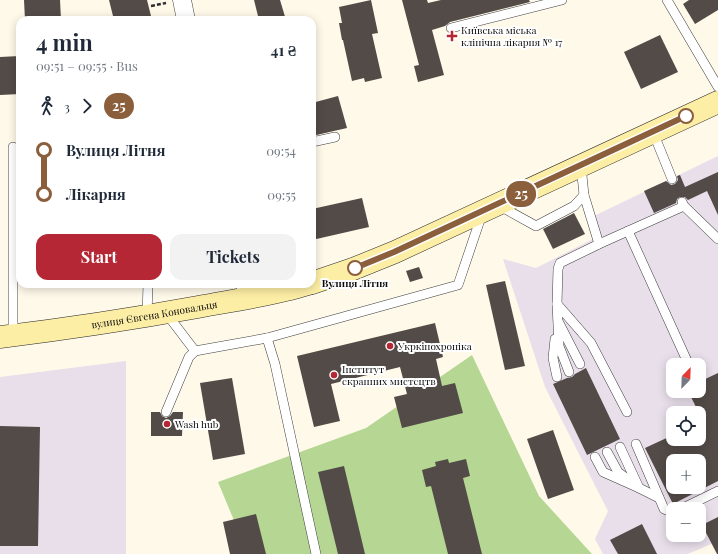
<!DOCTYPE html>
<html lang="en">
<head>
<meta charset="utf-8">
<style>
  body { margin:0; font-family:"Playfair Display",serif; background:#f2f2f3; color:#1f2937; height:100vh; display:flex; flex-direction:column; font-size:15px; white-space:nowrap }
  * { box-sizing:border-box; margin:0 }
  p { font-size:13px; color:#747a83 }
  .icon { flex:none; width:22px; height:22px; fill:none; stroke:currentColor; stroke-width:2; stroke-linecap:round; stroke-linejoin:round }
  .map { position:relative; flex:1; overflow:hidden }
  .sheet { position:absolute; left:16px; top:16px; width:300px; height:272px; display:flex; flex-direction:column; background:#fff; border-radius:12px; box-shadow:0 2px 10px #0003 }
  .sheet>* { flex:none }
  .badge { padding:0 8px; border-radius:13px; font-size:14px; line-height:26px }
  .needle { width:26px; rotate:23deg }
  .fabs { position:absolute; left:666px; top:358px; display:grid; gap:8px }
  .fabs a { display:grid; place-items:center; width:40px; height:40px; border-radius:8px; background:#fff; box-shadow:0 2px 10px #0003; font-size:20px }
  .map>.badge { position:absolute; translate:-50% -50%; box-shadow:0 0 0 2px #fff }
  .legs { display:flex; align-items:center; gap:6px; height:44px; padding:0 20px; font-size:13px }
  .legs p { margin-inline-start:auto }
  .head { display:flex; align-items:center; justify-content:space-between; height:68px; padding:0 20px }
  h1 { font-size:22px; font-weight:700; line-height:30px }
  .primary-button { display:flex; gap:8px; margin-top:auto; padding:8px 20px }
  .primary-button a { flex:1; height:46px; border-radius:12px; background:#b62736; color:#fff; font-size:16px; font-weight:700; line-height:46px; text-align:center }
  .primary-button a+a { background:#f2f2f3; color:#1f2937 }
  ul { padding:0 20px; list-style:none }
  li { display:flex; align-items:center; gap:14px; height:44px; font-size:15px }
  li i { display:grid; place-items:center; width:6px; height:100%; margin:0 5px; background:currentColor }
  li i::after { content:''; width:10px; height:10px; margin:-5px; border:3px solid; border-radius:50%; background:#fff }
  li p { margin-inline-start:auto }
  li:first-child i { background:linear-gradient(#0000 50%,currentColor 0) }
  li:last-child i { background:linear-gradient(currentColor 50%,#0000 0) }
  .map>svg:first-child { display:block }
  .industrial { fill:#e8dfea; fill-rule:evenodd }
  .forest { fill:#b6d794 }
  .building { fill:#534b47; fill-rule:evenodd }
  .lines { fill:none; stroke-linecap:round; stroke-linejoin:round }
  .lane-casing { stroke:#3e3e3e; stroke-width:10 }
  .street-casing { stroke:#3e3e3e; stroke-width:19 }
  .secondary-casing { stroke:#2d2d2d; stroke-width:23 }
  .path { stroke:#2d2d2d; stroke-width:2.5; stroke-dasharray:4 2; stroke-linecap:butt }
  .lane { stroke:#fff; stroke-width:9 }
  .street { stroke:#fff; stroke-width:18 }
  .secondary { stroke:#fdeea5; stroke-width:22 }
  .line-1-casing { stroke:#fff; stroke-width:9 }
  .line-1 { stroke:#8b5e3c; stroke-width:6 }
  .poi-dot { fill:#b62736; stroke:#fff; stroke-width:1.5 }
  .stop-1-dot { fill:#fff; stroke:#8b5e3c; stroke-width:2 }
  .labels { text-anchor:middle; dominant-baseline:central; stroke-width:4; stroke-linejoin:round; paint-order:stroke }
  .poi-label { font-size:10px; fill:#0b0b0b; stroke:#fff; text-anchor:start }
  .stop-label { font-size:10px; font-weight:bold; fill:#0b0b0b; stroke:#fff }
  .street-label { font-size:10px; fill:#0b0b0b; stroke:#fff }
</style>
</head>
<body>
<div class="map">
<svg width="718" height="554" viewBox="0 0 718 554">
  <rect width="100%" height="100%" fill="#fef9e9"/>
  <g class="industrial">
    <path d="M718 156V541L688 554H603L595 539 608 511 545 387 503 259 536 268 601 235 594 216ZM673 365H699V391H673ZM673 413H699V439H673ZM673 461H699V487H673ZM673 509H699V535H673Z"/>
    <path d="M126 361V554H0V377Z"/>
  </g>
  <path class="forest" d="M472 355 539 496 592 554H248L218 482 366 428Z"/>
  <g class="building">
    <path d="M24 0H60L61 20H25Z"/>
    <path d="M109 0H147L152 20H114Z"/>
    <path d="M254 0H280L286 20H259Z"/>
    <path d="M371 0 378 33 372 34 382 78 365 82 364 78 352 81 343 40H342L339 23H342L339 7Z"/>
    <path d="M402 0H427L428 3 441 0H529L530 2 450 22 445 26 432 30 444 75 418 82 414 66 419 65Z"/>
    <path d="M689 0H718V10L695 24 683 4Z"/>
    <path d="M660 35 678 72 641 89 624 52Z"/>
    <path d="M20 56V94L0 95V57Z"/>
    <path d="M338 96 347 128 312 136V103Z"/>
    <path d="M718 172V215L707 191 688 200 685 197H680L677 199 676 203 654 213 644 191 666 181 671 185 675 184 678 180 677 176 680 175 685 187Z"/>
    <path d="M362 198 369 227 312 240V209Z"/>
    <path d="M574 213 585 234 553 249 543 229Z"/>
    <path d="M419 267 423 278 410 282 406 271Z"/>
    <path d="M505 281 525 366 505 370 486 285Z"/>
    <path d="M435 323 443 357 436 359 442 386 455 383 463 413 402 428 394 397 407 394 400 367 331 384 340 421 314 427 297 356Z"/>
    <path d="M586 368 620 439 587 455 553 384 567 378 572 377 575 374Z"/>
    <path d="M718 373V481L673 504 645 448 673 435V439H699V413L688 391H699V382ZM673 461H699V487H673Z"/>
    <path d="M232 378 245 454 213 460 200 383Z"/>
    <path d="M151 412H160L162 416 166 418 170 416 173 412H183L182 436H151Z"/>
    <path d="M0 426 40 427 38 546H0Z"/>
    <path d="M553 430 574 490 548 499 527 439Z"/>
    <path d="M448 459 449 463 466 459 470 476 463 478 482 554H448L431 486 426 487 422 470 436 466 435 462Z"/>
    <path d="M344 466 365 554H338L318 472Z"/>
    <path d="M256 514 266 554H230L223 522Z"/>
    <path d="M718 517V554H717L702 525Z"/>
    <path d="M642 524 657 554H618L610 540Z"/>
  </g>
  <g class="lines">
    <defs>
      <g id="lane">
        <path d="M667 0 718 87"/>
        <path d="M451 28 562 0"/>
        <path d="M653 132 672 179"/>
        <path d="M312 142 335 137"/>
        <path d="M581 166 584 195 599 244"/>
        <path d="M682 202 684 206 718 239"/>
        <path d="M498 205 536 226 574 206 584 195"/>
        <path d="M628 231 688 363"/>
        <path d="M557 304 591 343 627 412"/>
        <path d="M166 313 195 351 267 338 275 364 316 554"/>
        <path d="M147 316 148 284"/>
        <path d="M559 323 580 364"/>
        <path d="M13 336V147"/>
        <path d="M267 338 458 285 482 214"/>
        <path d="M555 339 553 358 557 377"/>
        <path d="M569 372 559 346 557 304 558 269 560 263 599 244 684 206"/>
        <path d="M166 412 189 357 195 351"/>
        <path d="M636 444 664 509 673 513"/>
        <path d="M620 447 639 488 659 498"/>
        <path d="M607 452 618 472 626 478"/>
        <path d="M595 457 603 472 639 488"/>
        <path d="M681 509 718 491"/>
      </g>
      <g id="street">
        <path d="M182 0 186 20"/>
        <path d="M245 284 248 298"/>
      </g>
      <g id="secondary">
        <path d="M312 283 353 269 395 252 718 102"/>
        <path id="s1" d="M0 337C66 329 132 319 198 307 235 300 273 295 308 284"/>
      </g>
    </defs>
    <use href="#lane" class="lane-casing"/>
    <use href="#street" class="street-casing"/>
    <use href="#secondary" class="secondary-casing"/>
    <path class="path" d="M151 6 166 3"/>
    <use href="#lane" class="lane"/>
    <use href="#street" class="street"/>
    <use href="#secondary" class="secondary"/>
  </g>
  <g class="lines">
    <defs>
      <path id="line-1" d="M355 268 394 252 686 116"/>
    </defs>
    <use href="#line-1" class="line-1-casing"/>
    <use href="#line-1" class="line-1"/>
  </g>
  <g class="poi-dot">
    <path d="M450 30h4v4h4v4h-4v4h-4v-4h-4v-4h4z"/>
    <circle cx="390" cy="346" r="4"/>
    <circle cx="334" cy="375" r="4"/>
    <circle cx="167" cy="424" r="4"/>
  </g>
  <g class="stop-1-dot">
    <circle cx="686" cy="116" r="7"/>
    <circle cx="355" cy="268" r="7"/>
  </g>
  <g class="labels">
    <g class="poi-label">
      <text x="461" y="30">Київська міська<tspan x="461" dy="12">клінічна лікарня № 17</tspan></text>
      <text x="398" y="346">Укркінохроніка</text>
      <text x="342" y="369">Інститут<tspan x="342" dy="12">екранних мистецтв</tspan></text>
      <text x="175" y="424">Wash hub</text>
    </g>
    <g class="stop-label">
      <text x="355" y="283">Вулиця Літня</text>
    </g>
    <g class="street-label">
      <text stroke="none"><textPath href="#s1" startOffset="156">вулиця Євгена Коновальця</textPath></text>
    </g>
  </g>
</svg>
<div class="fabs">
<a><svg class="needle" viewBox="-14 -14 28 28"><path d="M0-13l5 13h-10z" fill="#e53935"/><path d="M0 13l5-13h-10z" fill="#747a83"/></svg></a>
<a><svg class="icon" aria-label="locate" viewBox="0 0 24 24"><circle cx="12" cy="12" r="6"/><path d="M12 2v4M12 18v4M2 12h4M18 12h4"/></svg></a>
<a>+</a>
<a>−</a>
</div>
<b class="badge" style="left:521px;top:194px;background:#8b5e3c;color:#fff">25</b>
<section class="sheet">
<div class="head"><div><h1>4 min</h1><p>09:51 – 09:55 · Bus</p></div><b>41 ₴</b></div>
<div class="legs"><svg class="icon" aria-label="walk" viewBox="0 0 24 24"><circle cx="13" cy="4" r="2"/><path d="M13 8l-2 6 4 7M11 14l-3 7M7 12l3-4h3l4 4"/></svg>3<svg class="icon" aria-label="forward" viewBox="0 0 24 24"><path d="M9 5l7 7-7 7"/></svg><b class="badge" style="background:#8b5e3c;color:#fff">25</b></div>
<ul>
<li><i style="color:#8b5e3c"></i><b>Вулиця Літня</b><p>09:54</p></li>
<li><i style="color:#8b5e3c"></i><b>Лікарня</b><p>09:55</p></li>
</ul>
<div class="primary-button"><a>Start</a><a>Tickets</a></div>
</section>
</div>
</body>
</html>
